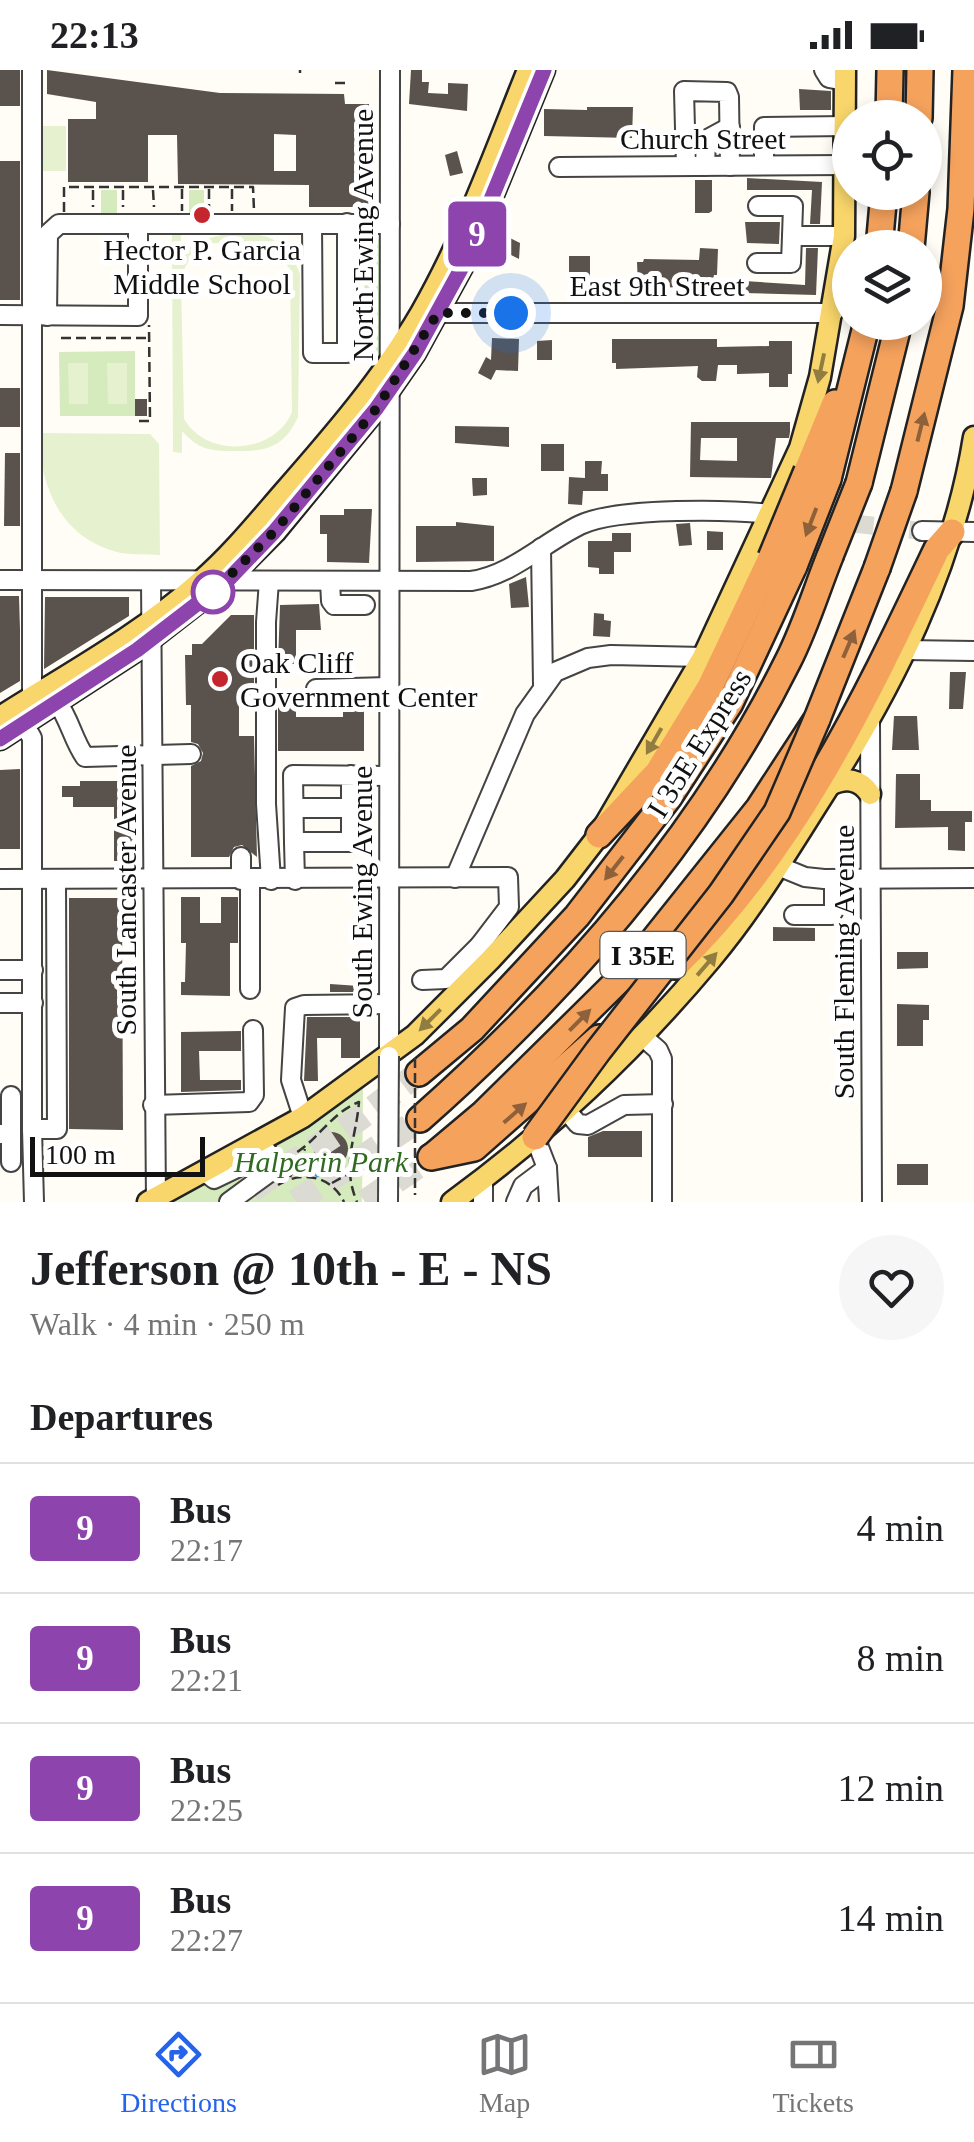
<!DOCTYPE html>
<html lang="en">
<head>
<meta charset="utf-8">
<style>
  body { margin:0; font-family:Georgia,serif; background:#f6f6f6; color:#202124; height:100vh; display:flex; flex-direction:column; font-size:38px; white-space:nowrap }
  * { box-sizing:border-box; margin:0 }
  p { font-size:32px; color:#757577 }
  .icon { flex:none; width:55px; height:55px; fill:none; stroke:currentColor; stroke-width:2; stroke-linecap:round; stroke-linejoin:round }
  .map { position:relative; height:1132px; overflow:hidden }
  .details { display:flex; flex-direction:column; background:#fff; flex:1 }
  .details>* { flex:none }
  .badge { padding:0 20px; border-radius:8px; font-size:35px; line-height:65px }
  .buttons { position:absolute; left:832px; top:30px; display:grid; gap:20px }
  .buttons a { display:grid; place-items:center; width:110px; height:110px; border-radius:50%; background:#fff; box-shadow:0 5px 15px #0003; font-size:50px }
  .scale { position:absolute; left:30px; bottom:25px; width:175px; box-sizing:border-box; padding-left:10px; border:5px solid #111; border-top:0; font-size:28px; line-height:35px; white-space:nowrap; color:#111; -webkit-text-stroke:8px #fff; paint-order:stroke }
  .you { position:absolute; width:50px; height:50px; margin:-25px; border:8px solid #fff; border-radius:50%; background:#1a73e8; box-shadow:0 0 0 15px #1a73e833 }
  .map>.badge { position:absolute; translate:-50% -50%; box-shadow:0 0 0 5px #fff }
  h2 { padding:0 30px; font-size:38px; line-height:90px }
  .round { display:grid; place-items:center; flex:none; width:105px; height:105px; border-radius:52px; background:#f6f6f6 }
  .summary { display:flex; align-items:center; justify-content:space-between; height:170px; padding:0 30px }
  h1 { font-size:48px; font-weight:800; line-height:75px }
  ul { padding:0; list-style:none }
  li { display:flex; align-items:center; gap:30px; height:130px; padding:0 30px; border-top:2px solid #e0e0e0 }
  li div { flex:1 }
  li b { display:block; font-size:38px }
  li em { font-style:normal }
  li .badge { min-width:110px; font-weight:700; text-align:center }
  .status { display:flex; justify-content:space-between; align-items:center; height:70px; padding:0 50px; background:#fff; direction:ltr }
  .status svg { height:28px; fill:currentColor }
  .menu { display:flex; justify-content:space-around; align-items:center; height:140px; border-top:2px solid #e0e0e0; background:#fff; font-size:28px; color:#757577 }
  .menu a { display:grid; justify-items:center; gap:5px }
  .menu .selected { color:#2563eb }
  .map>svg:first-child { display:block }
  .green { fill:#d5ebbd }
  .pitch { fill:#e6f2cf; fill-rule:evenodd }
  .water { fill:#b9e0f7; stroke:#3f96cf; stroke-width:2.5 }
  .building { fill:#5a524d; fill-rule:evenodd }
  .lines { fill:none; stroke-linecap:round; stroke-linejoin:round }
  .minor-tunnel { stroke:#dbdad3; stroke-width:18; stroke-dasharray:18 9; stroke-linecap:butt }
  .highway-tunnel { stroke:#dbdad3; stroke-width:25; stroke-dasharray:25 12; stroke-linecap:butt }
  .minor-casing { stroke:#444; stroke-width:22 }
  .major-casing { stroke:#222; stroke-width:25 }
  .highway-casing { stroke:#222; stroke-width:30 }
  .path { stroke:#333; stroke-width:2.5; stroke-dasharray:10 5; stroke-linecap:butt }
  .minor { stroke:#fff; stroke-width:18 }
  .major { stroke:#f9d66b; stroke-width:20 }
  .highway { stroke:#f5a25d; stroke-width:25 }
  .minor-bridge-casing { stroke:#444; stroke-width:22; stroke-linecap:butt }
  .highway-bridge-casing { stroke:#222; stroke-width:30; stroke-linecap:butt }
  .path-bridge { stroke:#333; stroke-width:2.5; stroke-dasharray:10 5; stroke-linecap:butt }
  .minor-bridge { stroke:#fff; stroke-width:18 }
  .highway-bridge { stroke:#f5a25d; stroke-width:25 }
  .oneway { fill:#917d42 }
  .oneway2 { fill:#8e613b }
  .line-casing { stroke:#fff; stroke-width:22 }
  .line { stroke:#8e44ad; stroke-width:15 }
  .walk { stroke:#111; stroke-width:10; stroke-dasharray:0 18 }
  .poi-dot { fill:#c4262e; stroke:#fff; stroke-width:4 }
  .stop-dot { fill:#fff; stroke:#8e44ad; stroke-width:5 }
  .labels { text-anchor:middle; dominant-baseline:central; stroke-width:10; stroke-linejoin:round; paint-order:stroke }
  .shield { fill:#fff; stroke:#585858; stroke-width:2.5 }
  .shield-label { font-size:28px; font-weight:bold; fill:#111 }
  .street-label { font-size:30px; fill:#111; stroke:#fff }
  .poi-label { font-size:30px; fill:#111; stroke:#fff }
  .park-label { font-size:30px; font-style:italic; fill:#2f6b1f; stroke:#fff }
</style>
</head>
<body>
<div class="status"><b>22:13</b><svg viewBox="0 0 49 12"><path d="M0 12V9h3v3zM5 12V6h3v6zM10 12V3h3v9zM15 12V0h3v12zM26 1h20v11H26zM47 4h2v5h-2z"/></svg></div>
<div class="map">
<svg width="974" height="1132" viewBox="0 0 974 1132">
  <rect width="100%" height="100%" fill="#fffdf5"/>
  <g class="green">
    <rect x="101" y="120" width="16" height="27"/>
    <rect x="189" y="120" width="15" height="27"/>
    <path d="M354 160 371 162 373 165V289H365L364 167 354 166Z"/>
    <path d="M376 165 380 172V284L376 294Z"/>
    <path d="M135 281V346H60L59 282Z"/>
    <path d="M360 1017 363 1018 362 1132H164Z"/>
  </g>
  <g class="pitch">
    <rect x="40" y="56" width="26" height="45"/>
    <path d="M172 164 181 165V186C198 163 254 156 277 172 289 180 295 191 300 204L298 347C284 378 265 382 233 381 209 381 198 379 182 361V383L173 382ZM214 173H258L274 179 290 199 292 342C275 384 207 389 184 349L181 210C186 190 194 181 214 173Z"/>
    <path d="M68 293H88V334H69Z"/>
    <path d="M107 293H127V334H108Z"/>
    <path d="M39 363 150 364 159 374 160 485C147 484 133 485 121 483 61 469 40 418 39 363Z"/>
  </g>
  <path class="water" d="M305 1088 336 1093 339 1096 330 1105 317 1106 303 1095Z"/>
  <g class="building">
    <rect x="0" y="0" width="20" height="36"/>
    <path d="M47 0 220 23 344 24 345 34H369L370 137H309V115L178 114 177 65H148V112H68V49H96V32L47 24ZM274 64 296 65V101H274Z"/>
    <path d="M411 0H422V12H429L428 23 448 24V13L468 14 467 41 409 34Z"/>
    <path d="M799 19 831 21V40H800Z"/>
    <path d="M587 37H633L632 68 544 66V39L587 40Z"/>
    <path d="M457 81 463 103 450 106 445 85Z"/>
    <rect x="0" y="91" width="20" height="139"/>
    <path d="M747 108 822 112 820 154H810L812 120H747Z"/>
    <path d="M695 110H712V141L709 143H695Z"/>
    <path d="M745 152H780L779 174 747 173Z"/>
    <path d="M502 164 520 173 519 189 495 177Z"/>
    <path d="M700 178 718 179 717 205H714L713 210 690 209V217L638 218 637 192H643L644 189 699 190Z"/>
    <path d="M806 178H818L816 225 744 223V211L805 215Z"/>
    <rect x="569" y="186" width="21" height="33"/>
    <path d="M492 268 519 269 518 301 496 300 491 310 478 303 486 287 491 290Z"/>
    <path d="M612 269H717V277L769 276V271H792V304H788V317H769V303L737 304V295H718L716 311H702L697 307 698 296 616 299V293H612Z"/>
    <path d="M552 270V290H537V271Z"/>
    <rect x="0" y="318" width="20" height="39"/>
    <rect x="135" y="329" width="12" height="17"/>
    <path d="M691 352H790V362L789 368H776L771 408 690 407ZM701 368H737V391L700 390Z"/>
    <path d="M455 356 509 357V377L455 373Z"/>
    <rect x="541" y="374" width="23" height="27"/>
    <path d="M5 383H20V456H4Z"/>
    <path d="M585 391H602L601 404H608V421H583L582 435 568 434 569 407 585 408Z"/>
    <path d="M472 408H487V425L473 426Z"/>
    <path d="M344 439H372L369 493 327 492V464H320V445H344Z"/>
    <path d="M456 452 494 456V491L416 492V456H456Z"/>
    <path d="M690 453 692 475 679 476 676 454Z"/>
    <path d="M707 461 723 462V480H707Z"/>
    <path d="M612 463H631V482H614V504H599V498L588 497V471H612Z"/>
    <path d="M526 507 529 537 511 538 509 514Z"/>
    <path d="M0 526H19L20 560V611L0 623Z"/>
    <path d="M45 527H129V546L44 599Z"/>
    <path d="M319 534 321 560H296V594H278L280 535Z"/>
    <path d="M594 543 604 544V550L611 551 610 567 593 566Z"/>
    <path d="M231 545H254V634H239V666H254L257 787 242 775 234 777 229 787H191V696L201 691 203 683 198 674 191 672V635H186L185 585H192V574H202Z"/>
    <path d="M950 602H966L963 639H949Z"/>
    <path d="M364 630V681H278V631H296V647H343V631Z"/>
    <path d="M894 646H917L919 680H892Z"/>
    <path d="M20 699V779H0V700Z"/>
    <path d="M896 704H920V730H931V741H972V752H965V781L948 780V757L895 758Z"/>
    <path d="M80 711H124V738H135V791H114V737H73V727H62V716H80Z"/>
    <path d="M181 827H200V853H221V827H238V873H230V926L181 925V912H185L186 873H181Z"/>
    <path d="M69 828H122L123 1060 69 1059Z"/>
    <path d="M773 857 815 858V871H773Z"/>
    <path d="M897 882H928V898L897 899Z"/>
    <path d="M330 914 359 916V922H330Z"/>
    <path d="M897 934 929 935V950H923V976H897Z"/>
    <path d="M307 947H360V988H341V968H317L318 1011H304Z"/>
    <path d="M241 961V981H199L200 1010H241V1020L181 1022V962Z"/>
    <path d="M603 1061H642V1087H588V1067Z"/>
    <circle cx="331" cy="1079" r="17"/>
    <rect x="897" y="1094" width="31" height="21"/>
  </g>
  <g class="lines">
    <path class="minor-tunnel" d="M802 448 922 461"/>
    <g class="highway-tunnel">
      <path d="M251 1120 360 1048 419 1003"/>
      <path d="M296 1132 420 1049"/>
      <path d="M365 1132 421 1094"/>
    </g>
    <defs>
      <g id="minor">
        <path d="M824 0 829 8 845 11"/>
        <path d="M764 95V57L846 56"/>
        <path d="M686 96 684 21 727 22 729 27 730 96"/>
        <path d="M705 96 706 70 730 57"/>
        <path d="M559 97 847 95"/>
        <path d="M758 136H793L792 166H844"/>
        <path d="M312 154 313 283H347V153"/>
        <path d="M757 193H791L792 166"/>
        <path d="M426 243H833"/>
        <path d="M0 245 138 246V154"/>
        <path d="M47 246 48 164 59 154H390"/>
        <path d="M922 461 974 462"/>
        <path d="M541 478 543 615"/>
        <path d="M0 510 471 511C512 505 543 473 580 455 618 437 734 439 778 445"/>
        <path d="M151 511 156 1132"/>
        <path d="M269 511 266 552V734L271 810"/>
        <path d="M330 511 331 531 334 535H365"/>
        <path d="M905 580 974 581"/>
        <path d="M316 619 388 617"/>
        <path d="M32 627V0"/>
        <path d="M57 632C70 650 73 670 85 687L191 684"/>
        <path d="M870 652 872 1132"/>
        <path d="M24 654 32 668V1059H57L56 810"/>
        <path d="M351 705V772H294L293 705 388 706"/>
        <path d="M294 738H351"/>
        <path d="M294 772 295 810"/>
        <path d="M778 796 805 807 824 809 974 808"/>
        <path d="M455 808 525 644 555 602 588 588 611 585 703 587"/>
        <path d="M0 809 508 807 509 837 480 875 490 890"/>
        <path d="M241 810V787"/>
        <path d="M794 845H831L834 840V809"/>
        <path d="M0 900H33"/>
        <path d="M422 910 446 909 480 875"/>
        <path d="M250 919V810"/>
        <path d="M0 933H33"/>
        <path d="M642 966 658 980 662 989V1132"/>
        <path d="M389 986 390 0"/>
        <path d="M153 1035 249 1032 254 1025 253 960"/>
        <path d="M566 1040 578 1054 588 1055 624 1035 663 1034"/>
        <path d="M303 1047 291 1010 295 938 304 935 389 934"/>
        <path d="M32 1059 34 1132"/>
        <path d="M0 1064H11V1092"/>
        <path d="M11 1064V1026"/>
        <path d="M535 1067 547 1098 549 1132"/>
        <path d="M204 1101 214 1109 268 1083"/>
        <path d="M229 1132 270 1102V1087L260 1071"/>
        <path d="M483 1132V1109"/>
        <path d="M516 1132 523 1116 547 1098"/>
      </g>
      <g id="major">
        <path d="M0 647C68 604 140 565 201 511 231 485 257 453 283 423 333 366 383 308 421 243 465 166 495 82 528 0"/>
        <path d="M0 669 137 580 227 510 275 462 376 339 415 283 467 188 544 0"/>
        <path d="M830 715C846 707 860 709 870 724"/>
        <path d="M148 1132 303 1047 415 965 490 890 565 809 599 765 703 587 800 378 820 307 844 166 845 0"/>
        <path d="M452 1132C548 1062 635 980 711 889 753 839 787 782 822 727 893 617 953 498 974 367"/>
      </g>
      <g id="highway">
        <path d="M889 48 890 0"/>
        <path d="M919 48 920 0"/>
        <path d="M879 178 884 122"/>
        <path d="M911 178 916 122"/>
        <path d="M807 401 835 333"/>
        <path d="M828 409 867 252"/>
        <path d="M859 413 899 252"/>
        <path d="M904 421 950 236 961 139 966 0"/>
        <path d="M599 765 658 702 710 617 771 488"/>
        <path d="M675 896C794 782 867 626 937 479L952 462"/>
        <path d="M419 1003 472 959 577 846 669 727 730 633 794 496"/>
        <path d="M420 1049C567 919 700 768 788 591 805 558 816 521 830 486"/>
        <path d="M434 1085 484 1043 632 897 759 738 817 649 877 498"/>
        <path d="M431 1087 474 1078 599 968"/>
      </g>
    </defs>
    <use href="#minor" class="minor-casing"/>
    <use href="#major" class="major-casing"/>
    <use href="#highway" class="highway-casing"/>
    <g class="path">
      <path d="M300 0V3"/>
      <path d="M335 13H346"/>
      <path d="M182 119V141"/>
      <path d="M209 119V141"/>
      <path d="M232 119V141"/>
      <path d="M93 120V137"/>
      <path d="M123 120V137"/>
      <path d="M153 120 154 137"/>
      <path d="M64 142V117H253L254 140"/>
      <path d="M61 268H148"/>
      <path d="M139 351H150L149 255"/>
      <path d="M284 1089C315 1077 328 1044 359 1032 356 1070 341 1094 357 1132"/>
      <path d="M290 1107 305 1079"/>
      <path d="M332 1113 348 1104 366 1081"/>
      <path d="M278 1115C302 1100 332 1106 344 1132"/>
    </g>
    <use href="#minor" class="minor"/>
    <use href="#major" class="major"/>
    <use href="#highway" class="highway"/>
    <defs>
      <path id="minor-bridge" d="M388 1132 389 986"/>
      <g id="highway-bridge">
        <path d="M830 486 859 413"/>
        <path d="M771 488 807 401"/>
        <path d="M794 496 828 409"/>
        <path d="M877 498 904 421"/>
        <path d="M535 1067 598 981 721 824 777 742 817 649"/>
      </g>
    </defs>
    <use href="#minor-bridge" class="minor-bridge-casing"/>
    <use href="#highway-bridge" class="highway-bridge-casing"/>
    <path class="path-bridge" d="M415 988V1125"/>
    <use href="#minor-bridge" class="minor-bridge"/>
    <use href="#highway-bridge" class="highway-bridge"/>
  </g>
  <defs><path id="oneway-solid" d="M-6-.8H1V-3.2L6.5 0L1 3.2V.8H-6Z" transform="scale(2.5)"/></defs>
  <g class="oneway">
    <use href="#oneway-solid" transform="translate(821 298) rotate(102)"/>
    <use href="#oneway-solid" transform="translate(654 671) rotate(120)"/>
    <use href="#oneway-solid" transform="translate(707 894) rotate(-49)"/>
    <use href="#oneway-solid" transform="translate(430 950) rotate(135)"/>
  </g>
  <g class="oneway2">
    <use href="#oneway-solid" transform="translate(921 357) rotate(-76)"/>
    <use href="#oneway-solid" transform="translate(811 452) rotate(111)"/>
    <use href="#oneway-solid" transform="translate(849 574) rotate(-67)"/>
    <use href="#oneway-solid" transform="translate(614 798) rotate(128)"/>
    <use href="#oneway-solid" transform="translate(580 950) rotate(-45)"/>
    <use href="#oneway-solid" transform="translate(515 1043) rotate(-41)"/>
  </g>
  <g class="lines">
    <defs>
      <path id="line" d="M0 669 137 580 228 510 274 462 376 339 415 283 467 188 544 0"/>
    </defs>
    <use href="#line" class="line-casing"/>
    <use href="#line" class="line"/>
    <path class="walk" d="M213 522 210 525 274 462 376 339 438 243H511"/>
  </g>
  <g class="poi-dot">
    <circle cx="202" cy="145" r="10"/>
    <circle cx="220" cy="609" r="10"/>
  </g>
  <circle class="stop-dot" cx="213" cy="522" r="20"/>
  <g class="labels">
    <rect class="shield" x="600.5" y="862" width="85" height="46" rx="8"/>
    <g class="shield-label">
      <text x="643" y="885">I 35E</text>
    </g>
    <g class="street-label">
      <text x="703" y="68">Church Street</text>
      <text transform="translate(362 165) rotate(-90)">North Ewing Avenue</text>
      <text x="657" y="215">East 9th Street</text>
      <text transform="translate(699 673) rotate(-58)">I 35E Express</text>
      <text transform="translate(125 820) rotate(-90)">South Lancaster Avenue</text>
      <text transform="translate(361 822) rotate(-90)">South Ewing Avenue</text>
      <text transform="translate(843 892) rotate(-90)">South Fleming Avenue</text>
    </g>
    <g class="poi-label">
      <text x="202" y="179">Hector P. Garcia<tspan x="202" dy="34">Middle School</tspan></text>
      <text x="240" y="592" text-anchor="start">Oak Cliff<tspan x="240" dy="34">Government Center</tspan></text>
    </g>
    <g class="park-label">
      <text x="321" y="1091">Halperin Park</text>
    </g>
  </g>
</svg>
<div class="buttons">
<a><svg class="icon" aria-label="locate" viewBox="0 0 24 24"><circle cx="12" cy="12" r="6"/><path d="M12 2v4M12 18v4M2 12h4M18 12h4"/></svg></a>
<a><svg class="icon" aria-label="layers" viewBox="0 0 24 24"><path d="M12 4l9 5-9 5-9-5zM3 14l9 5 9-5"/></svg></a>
</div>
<div class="scale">100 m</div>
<div class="you" style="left:511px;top:243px"></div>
<b class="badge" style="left:477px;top:164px;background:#8e44ad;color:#fff">9</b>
</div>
<section class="details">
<div class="summary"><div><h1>Jefferson @ 10th - E - NS</h1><p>Walk · 4 min · 250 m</p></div><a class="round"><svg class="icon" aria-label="heart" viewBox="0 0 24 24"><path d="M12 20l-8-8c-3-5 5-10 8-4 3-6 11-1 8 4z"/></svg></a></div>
<h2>Departures</h2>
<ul>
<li><span class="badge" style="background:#8e44ad;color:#fff">9</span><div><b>Bus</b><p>22:17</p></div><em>4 min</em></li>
<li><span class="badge" style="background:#8e44ad;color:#fff">9</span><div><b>Bus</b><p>22:21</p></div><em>8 min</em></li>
<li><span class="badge" style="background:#8e44ad;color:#fff">9</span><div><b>Bus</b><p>22:25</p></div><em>12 min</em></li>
<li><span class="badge" style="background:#8e44ad;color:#fff">9</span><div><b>Bus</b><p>22:27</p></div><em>14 min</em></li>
</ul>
</section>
<nav class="menu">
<a class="selected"><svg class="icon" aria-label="directions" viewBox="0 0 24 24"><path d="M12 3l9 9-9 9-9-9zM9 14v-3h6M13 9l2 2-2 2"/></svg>Directions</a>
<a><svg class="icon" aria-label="map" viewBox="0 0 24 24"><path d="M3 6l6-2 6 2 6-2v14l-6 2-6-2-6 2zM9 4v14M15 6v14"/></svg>Map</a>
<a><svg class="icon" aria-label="tickets" viewBox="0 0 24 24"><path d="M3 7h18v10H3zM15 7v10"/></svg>Tickets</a>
</nav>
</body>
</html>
